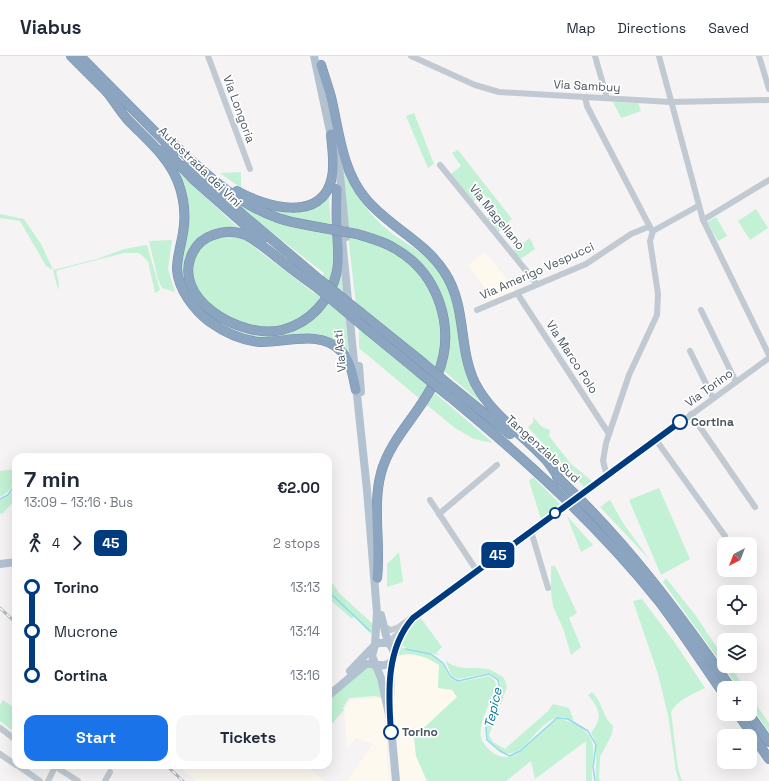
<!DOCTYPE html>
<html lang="en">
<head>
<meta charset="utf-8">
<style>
  body { margin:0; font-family:"Space Grotesk",sans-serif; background:#f6f6f7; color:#1f2937; height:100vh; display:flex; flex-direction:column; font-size:15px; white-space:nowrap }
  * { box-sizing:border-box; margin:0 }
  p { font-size:13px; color:#747a83 }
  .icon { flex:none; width:22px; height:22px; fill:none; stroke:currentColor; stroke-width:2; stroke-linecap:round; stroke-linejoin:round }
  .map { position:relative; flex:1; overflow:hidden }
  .details { position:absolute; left:12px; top:397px; width:320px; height:316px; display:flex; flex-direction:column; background:#fff; border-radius:12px; box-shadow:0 4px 16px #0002 }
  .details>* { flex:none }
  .badge { padding:0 8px; border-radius:6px; font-size:14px; line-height:26px }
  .needle { width:26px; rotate:222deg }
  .buttons { position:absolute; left:717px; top:481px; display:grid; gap:8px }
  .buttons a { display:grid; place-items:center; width:40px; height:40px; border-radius:8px; background:#fff; box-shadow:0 4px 16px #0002; font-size:20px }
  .map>.badge { position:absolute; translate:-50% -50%; box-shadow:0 0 0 2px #fff }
  .legs { display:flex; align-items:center; gap:6px; height:44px; padding:0 12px; font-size:13px }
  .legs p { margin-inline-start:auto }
  .summary { display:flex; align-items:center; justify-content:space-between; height:68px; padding:0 12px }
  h1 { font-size:22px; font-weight:700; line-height:30px }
  .primary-button { display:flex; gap:8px; margin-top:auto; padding:8px 12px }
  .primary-button a { flex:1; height:46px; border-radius:12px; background:#1a73e8; color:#fff; font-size:16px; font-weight:700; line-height:46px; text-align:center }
  .primary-button a+a { background:#f6f6f7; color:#1f2937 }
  ul { padding:0 12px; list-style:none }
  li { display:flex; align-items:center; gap:14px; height:44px; font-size:15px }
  li i { display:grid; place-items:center; width:6px; height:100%; margin:0 5px; background:currentColor }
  li i::after { content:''; width:10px; height:10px; margin:-5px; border:3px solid; border-radius:50%; background:#fff }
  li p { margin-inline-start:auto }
  li:first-child i { background:linear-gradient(#0000 50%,currentColor 0) }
  li:last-child i { background:linear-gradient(currentColor 50%,#0000 0) }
  header { display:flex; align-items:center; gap:24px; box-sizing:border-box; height:56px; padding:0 20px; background:#fff; border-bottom:1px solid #e0e1e3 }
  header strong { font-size:19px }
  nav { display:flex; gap:22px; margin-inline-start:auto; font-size:14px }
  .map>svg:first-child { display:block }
  .commercial { fill:#fdf9ef }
  .green { fill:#c3f1d5 }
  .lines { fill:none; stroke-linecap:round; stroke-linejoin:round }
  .stream { stroke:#90daee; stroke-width:1.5 }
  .highway-casing { stroke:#7690ad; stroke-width:10 }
  .minor { stroke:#c1cad2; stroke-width:6 }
  .major { stroke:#b3c2d1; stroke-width:8 }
  .highway { stroke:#8ba5c1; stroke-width:9 }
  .rail-casing { stroke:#b5b8bd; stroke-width:3 }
  .rail { stroke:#fff; stroke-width:1.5; stroke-dasharray:4.5; stroke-linecap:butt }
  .highway-bridge-casing { stroke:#7690ad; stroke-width:10; stroke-linecap:butt }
  .highway-bridge { stroke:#8ba5c1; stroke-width:9 }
  .line-1-casing { stroke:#fff; stroke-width:9 }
  .line-1 { stroke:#003b80; stroke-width:6 }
  .stop-1-dot { fill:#fff; stroke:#003b80; stroke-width:2 }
  .labels { text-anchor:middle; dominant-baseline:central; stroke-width:3.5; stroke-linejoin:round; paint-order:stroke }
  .street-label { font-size:12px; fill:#4a5661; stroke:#fff }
  .stop-label { font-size:12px; font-weight:bold; fill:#4a5661; stroke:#fff; text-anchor:start }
  .water-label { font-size:13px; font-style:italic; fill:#0c7c9b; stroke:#fff }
</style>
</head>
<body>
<header>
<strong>Viabus</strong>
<nav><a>Map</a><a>Directions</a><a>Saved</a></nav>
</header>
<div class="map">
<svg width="769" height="725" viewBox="0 0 769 725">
  <rect width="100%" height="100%" fill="#f5f3f3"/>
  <g class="commercial">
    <path d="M485 196 517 235 494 244 468 209Z"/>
    <path d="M401 599 418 600 431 603 439 609 457 641 414 681 416 700 427 725H398L392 673V615L398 600Z"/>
    <path d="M383 642 387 690H386L389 725H347L373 688 356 682 347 692 344 654 351 644Z"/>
    <path d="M178 709H307L324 725H196Z"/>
  </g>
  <g class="green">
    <path d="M613 46 638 47 641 55 621 62Z"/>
    <path d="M414 57 434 108 428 112 406 60Z"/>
    <path d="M458 94 512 163 497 177 487 163 498 154 484 138 473 146 451 118 461 110 452 97Z"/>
    <path d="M341 108C353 134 367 158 390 176 407 189 428 198 440 216 459 245 457 277 464 310 467 323 474 334 480 346L443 314V247L410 200 348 173Z"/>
    <path d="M177 115 241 174C220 172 213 172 197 187 158 224 215 272 252 279 265 281 276 277 287 273 292 271 301 270 305 266 308 264 311 257 313 254 322 240 332 227 341 213L349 298 328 282 255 283 238 279 205 258 187 237 179 211 189 164 187 140Z"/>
    <path d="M241 116V132L220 117Z"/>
    <path d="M213 126 251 153 332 176 335 194 332 223 321 244 305 260 283 271H246L213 253 194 229 190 214 197 193C212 183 223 177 241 181L314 237 324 217 253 162Z"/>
    <path d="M332 126 329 146 331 170 277 159 250 144 311 151Z"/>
    <path d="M756 153 768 172 750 184 738 165Z"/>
    <path d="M0 158 24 163 41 188 53 214 97 203 124 193 147 189 160 234 155 237 148 205 139 197H124L58 214 56 216 59 227 58 234 53 214 46 210 20 165 0 162Z"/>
    <path d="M716 161 727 180 718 185 707 166Z"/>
    <path d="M348 180 373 185 405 202 434 237 442 266 441 298 428 332 420 343 359 292V274Z"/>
    <path d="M530 182 535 193 519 204 512 195Z"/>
    <path d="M172 184 168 213 175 236 162 232 158 223 149 185Z"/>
    <path d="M435 337 493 387 474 383 455 372 427 349Z"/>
    <path d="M533 361 542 371 550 374 549 380 571 408 592 425 584 431 536 380 528 371 533 367Z"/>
    <path d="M16 413C16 425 12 435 0 441V415Z"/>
    <path d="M533 421 560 448 541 463 529 425Z"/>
    <path d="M16 429V443L2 458 0 457V444L9 440Z"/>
    <path d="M659 432 690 503 661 519 629 444Z"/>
    <path d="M610 444 623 467 650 504 600 451Z"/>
    <path d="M567 460 593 489 581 496Z"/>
    <path d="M399 496 403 526 387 531V508Z"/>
    <path d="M551 510H555L577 557 569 562 581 591 571 599 564 575 553 550 551 536Z"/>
    <path d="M328 521 340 538 375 570 371 578 354 560 352 563 328 542Z"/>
    <path d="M666 522 696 560 724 602V610H730L745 632H739L663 526Z"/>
    <path d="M642 543 675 587 705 632C693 638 677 644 671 656L678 713 682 725H679L676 715 668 659 658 618 633 545Z"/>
    <path d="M420 561 442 591 436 597 439 599 407 592 401 589 406 575Z"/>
    <path d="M400 591 431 598 443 608 451 623 459 626 489 620 495 625 496 630C492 642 478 669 481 681 482 687 488 693 492 696 499 702 508 702 516 699L557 663C571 664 591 673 593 690 594 701 591 713 592 725H586V685L535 723 531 705 506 725H427L416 700 414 681 457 641 452 634 438 632 439 609C429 602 411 594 398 600Z"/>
    <path d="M445 604C459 616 471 610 487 613 493 614 499 619 504 622L507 631 489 679 493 686 505 693 548 655 553 648 569 652 574 665C542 646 529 704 505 697 499 696 492 688 488 684L487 671 501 632 500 625 489 617 458 623 452 620Z"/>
    <path d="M367 610 375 613 382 642 375 640 349 642 343 652 344 654 328 672V643Z"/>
    <path d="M592 636C603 646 602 661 613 670L612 678 600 701 599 723 601 725H596C594 708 600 692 591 677 603 661 600 653 588 639Z"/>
    <path d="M750 640 769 667V676L750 648Z"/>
    <path d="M3 644 16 653V677L0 665V649Z"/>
  </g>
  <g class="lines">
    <g class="stream">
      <path d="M0 443 8 439 16 427"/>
      <path d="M328 535 370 575"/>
      <path d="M406 593 431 598 443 607 451 621 458 625 489 618 498 624 500 633 486 671 487 684 500 695 510 700 520 695 557 662 568 663 588 675 596 689 593 711 595 725"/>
    </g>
    <defs>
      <g id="highway">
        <path d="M71 0 111 40"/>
        <path d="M80 0 175 96"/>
        <path d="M321 9C324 19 328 30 331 41 339 75 342 115 366 143 389 171 425 185 445 217 467 251 458 292 475 327 492 360 523 378 547 405 552 411 556 418 561 425"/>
        <path d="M107 36C114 45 120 55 127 63 146 83 168 100 178 126 184 142 186 160 183 177 181 189 177 201 177 213 178 233 194 254 210 266 224 276 241 284 259 286 285 287 320 273 341 295 351 305 353 320 356 334"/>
        <path d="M173 87C203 116 237 148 278 162 292 167 308 169 323 172"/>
        <path d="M164 93 194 124 262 184"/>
        <path d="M187 108 243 159 320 224"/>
        <path d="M237 135C265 151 323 168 332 121 335 108 332 92 331 78"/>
        <path d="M357 178C370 182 383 185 394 192 439 217 457 273 437 320 423 355 391 380 381 417 372 451 381 487 377 522"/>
        <path d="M319 233C305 223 291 213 278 202 268 194 257 185 246 179 235 175 223 175 213 179 204 182 197 188 193 196 169 242 241 284 282 274 310 267 331 244 337 215 340 201 337 185 337 170 336 158 337 146 337 133"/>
        <path d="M361 257 422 306"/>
        <path d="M369 275 419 316"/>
        <path d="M453 332 510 378"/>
        <path d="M450 341C525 403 597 468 658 544 681 574 702 607 724 638"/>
        <path d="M557 421C624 483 679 557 731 632"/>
        <path d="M738 658 769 703"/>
        <path d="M749 658 769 686"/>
      </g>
    </defs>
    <use href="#highway" class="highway-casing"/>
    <g class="minor">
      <path d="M208 0 250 113"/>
      <path d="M411 0 475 29 499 36 671 46 769 44"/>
      <path d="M595 0 607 42"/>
      <path d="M659 0 703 164 769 299"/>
      <path d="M759 0 769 33"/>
      <path d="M585 41 587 50 651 173"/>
      <path d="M440 109 537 228"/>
      <path d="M703 164 769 124"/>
      <path d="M517 237 609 378"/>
      <path d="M477 254 586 208 631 178 648 171"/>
      <path d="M701 254 736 326"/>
      <path d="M690 295 713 342"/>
      <path d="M691 358 755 451"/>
      <path d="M656 384 725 480"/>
      <path d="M607 420 603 405 606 387 629 319 657 259 658 238 650 185 653 175 698 150"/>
      <path d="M584 437 769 302"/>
      <path d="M430 444 477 515"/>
      <path d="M439 458 497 409"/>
      <path d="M531 475 548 532"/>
      <path d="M383 570 391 574 399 571 564 450"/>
      <path d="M388 587 407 569"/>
      <path d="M395 598 404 574"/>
      <path d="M0 672 16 684"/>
      <path d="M0 698 16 709"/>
      <path d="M17 709 40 725"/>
      <path d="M53 709 78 725"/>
      <path d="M48 725 56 709"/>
      <path d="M105 725 110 716"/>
    </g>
    <g class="major">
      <path d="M314 0 332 85"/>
      <path d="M336 79 346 181"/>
      <path d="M342 182 355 317"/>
      <path d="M359 310 361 336"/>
      <path d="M356 329 367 434 377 557 375 589"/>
      <path d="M0 508 16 506"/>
      <path d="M381 559 388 587"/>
      <path d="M350 615 373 591"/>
      <path d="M328 640 366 608C372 607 379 610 385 609 397 606 396 594 388 587H379L375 589 372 600 381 622 390 663"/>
      <path d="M390 645 391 606"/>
      <path d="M390 659 396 725"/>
    </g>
    <use href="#highway" class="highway"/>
    <defs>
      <g id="rail">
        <path d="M0 552 16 567"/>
        <path d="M166 709 183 725"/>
      </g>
    </defs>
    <use href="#rail" class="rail-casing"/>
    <use href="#rail" class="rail"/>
    <defs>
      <g id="highway-bridge">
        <path d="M323 172 357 178"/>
        <path d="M320 224 361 257"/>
        <path d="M319 233 369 275"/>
        <path d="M422 306 453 332"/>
        <path d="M419 316 450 341"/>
      </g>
    </defs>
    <use href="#highway-bridge" class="highway-bridge-casing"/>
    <use href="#highway-bridge" class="highway-bridge"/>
  </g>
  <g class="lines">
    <defs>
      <path id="line-1" d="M391 676C388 637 386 592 413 562L680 366"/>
    </defs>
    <use href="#line-1" class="line-1-casing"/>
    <use href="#line-1" class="line-1"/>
  </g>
  <g class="stop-1-dot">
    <circle cx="680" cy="366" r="7"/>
    <circle cx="555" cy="457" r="5"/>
    <circle cx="391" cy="676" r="7"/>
  </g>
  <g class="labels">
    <g class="street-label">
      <text transform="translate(587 30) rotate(3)">Via Sambuy</text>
      <text transform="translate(239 53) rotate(70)">Via Longoria</text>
      <text transform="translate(200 111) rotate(44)">Autostrada dei Vini</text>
      <text transform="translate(497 161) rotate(51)">Via Magellano</text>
      <text transform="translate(537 215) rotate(-24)">Via Amerigo Vespucci</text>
      <text transform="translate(340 295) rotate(-95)">Via Asti</text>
      <text transform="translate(572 301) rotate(57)">Via Marco Polo</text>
      <text transform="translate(709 332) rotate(-36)">Via Torino</text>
      <text transform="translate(543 393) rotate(42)">Tangenziale Sud</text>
    </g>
    <g class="stop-label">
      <text x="691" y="366">Cortina</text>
      <text x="402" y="676">Torino</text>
    </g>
    <g class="water-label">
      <text transform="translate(493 652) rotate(-77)">Tepice</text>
    </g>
  </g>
</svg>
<div class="buttons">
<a><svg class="needle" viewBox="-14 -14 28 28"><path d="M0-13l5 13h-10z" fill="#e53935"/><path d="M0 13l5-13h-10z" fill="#747a83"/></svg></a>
<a><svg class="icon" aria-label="locate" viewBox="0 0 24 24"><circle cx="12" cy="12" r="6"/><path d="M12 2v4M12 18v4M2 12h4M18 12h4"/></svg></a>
<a><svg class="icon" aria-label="layers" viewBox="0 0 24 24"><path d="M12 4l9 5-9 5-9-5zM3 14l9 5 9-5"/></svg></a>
<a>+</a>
<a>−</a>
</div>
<b class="badge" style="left:498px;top:499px;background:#003b80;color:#fff">45</b>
<section class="details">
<div class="summary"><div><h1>7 min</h1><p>13:09 – 13:16 · Bus</p></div><b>€2.00</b></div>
<div class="legs"><svg class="icon" aria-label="walk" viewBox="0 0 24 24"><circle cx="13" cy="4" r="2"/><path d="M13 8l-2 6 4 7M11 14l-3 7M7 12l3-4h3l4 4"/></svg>4<svg class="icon" aria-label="forward" viewBox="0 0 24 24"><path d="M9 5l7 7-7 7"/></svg><b class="badge" style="background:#003b80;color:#fff">45</b><p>2 stops</p></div>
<ul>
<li><i style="color:#003b80"></i><b>Torino</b><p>13:13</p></li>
<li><i style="color:#003b80"></i><span>Mucrone</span><p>13:14</p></li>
<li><i style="color:#003b80"></i><b>Cortina</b><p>13:16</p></li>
</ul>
<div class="primary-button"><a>Start</a><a>Tickets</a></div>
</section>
</div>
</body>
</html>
